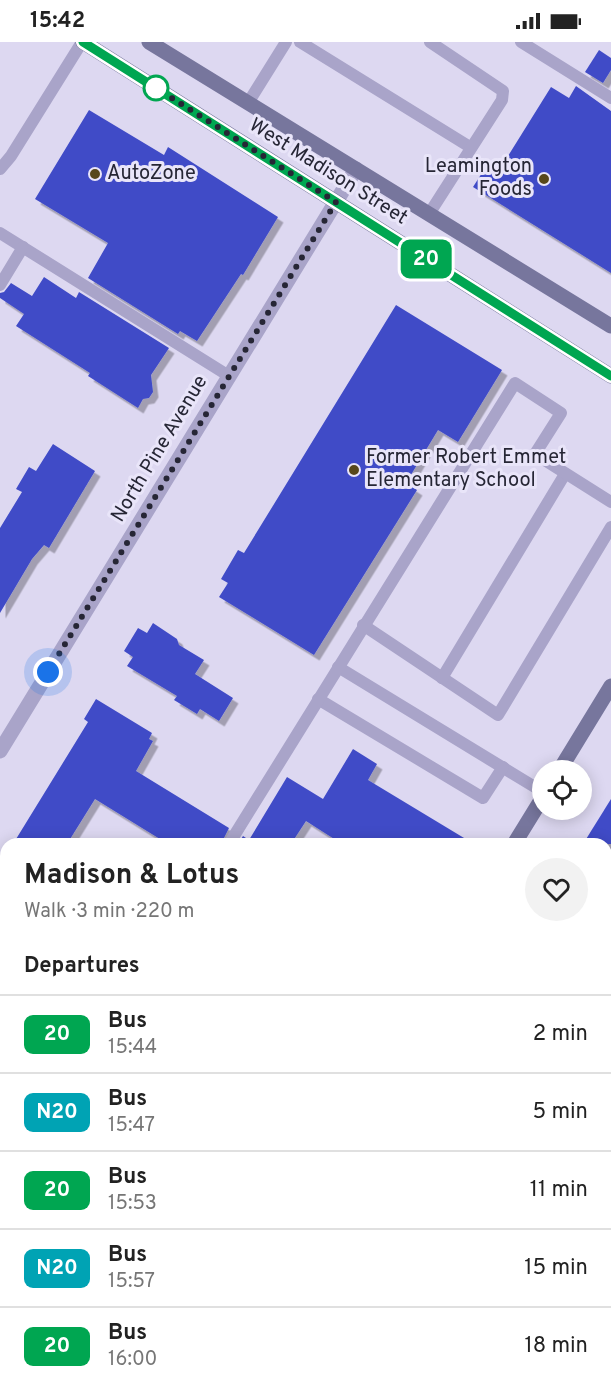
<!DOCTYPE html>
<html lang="en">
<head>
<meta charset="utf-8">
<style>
  body { margin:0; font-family:Overpass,sans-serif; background:#f2f2f2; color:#222; height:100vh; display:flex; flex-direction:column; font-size:22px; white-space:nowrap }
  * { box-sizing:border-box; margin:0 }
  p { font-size:20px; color:#767676 }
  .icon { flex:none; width:33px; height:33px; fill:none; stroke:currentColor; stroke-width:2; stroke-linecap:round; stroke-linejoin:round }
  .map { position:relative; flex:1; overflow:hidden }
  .details { position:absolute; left:0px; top:796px; width:612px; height:560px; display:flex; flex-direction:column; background:#fff; border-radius:18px 18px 0 0; box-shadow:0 3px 15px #0003 }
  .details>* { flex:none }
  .badge { padding:0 12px; border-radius:9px; font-size:21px; line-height:39px }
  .buttons { position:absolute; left:532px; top:718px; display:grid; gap:12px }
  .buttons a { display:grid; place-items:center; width:60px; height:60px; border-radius:50%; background:#fff; box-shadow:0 3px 15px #0003; font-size:30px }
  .you { position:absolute; width:30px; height:30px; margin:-15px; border:4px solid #fff; border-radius:50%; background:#1a73e8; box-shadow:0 0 0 9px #1a73e833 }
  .map>.badge { position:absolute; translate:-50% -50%; box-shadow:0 0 0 3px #fff }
  h2 { padding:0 24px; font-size:22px; line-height:54px }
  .round { display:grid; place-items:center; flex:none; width:63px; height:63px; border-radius:32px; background:#f2f2f2 }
  .headline { display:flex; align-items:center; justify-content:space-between; height:102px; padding:0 24px }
  h1 { font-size:28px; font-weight:700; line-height:45px }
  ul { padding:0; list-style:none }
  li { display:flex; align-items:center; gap:18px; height:78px; padding:0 24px; border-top:2px solid #e0e0e0 }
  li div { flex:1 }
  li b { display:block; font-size:22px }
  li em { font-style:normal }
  li .badge { min-width:66px; font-weight:700; text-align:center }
  .status { display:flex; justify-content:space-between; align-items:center; height:42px; padding:0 30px; background:#fff; direction:ltr }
  .status svg { height:16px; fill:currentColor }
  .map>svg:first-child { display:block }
  .building { fill:#404cc7; filter:url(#shadow) }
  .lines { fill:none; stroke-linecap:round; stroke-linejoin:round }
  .lane { stroke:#a9a4c9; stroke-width:12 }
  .street { stroke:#a9a4c9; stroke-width:15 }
  .secondary { stroke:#77769d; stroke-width:15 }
  .line-casing { stroke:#fff; stroke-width:14 }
  .line { stroke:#00a651; stroke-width:9 }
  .walk { stroke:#262635; stroke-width:6; stroke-dasharray:0 10.8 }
  .stop-dot { fill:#fff; stroke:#00a651; stroke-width:3 }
  .poi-dot { fill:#57471b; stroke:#e9e5f9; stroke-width:2 }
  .labels { text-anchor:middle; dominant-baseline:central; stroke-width:6; stroke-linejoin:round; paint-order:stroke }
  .poi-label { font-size:20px; fill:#262635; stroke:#e9e5f9; text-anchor:start }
  .street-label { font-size:20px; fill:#262635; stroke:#e9e5f9 }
</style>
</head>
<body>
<div class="status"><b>15:42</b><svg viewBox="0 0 49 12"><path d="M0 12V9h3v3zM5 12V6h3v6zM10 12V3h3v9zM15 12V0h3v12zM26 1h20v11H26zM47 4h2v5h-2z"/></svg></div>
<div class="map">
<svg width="611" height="1355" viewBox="0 0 611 1355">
  <defs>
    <filter id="shadow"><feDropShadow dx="5.5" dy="5.5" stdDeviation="0" flood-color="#0004"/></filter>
  </defs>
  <rect width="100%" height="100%" fill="#ddd8f1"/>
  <g class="building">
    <path d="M599 8 611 16V28L603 41 585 30Z"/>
    <path d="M576 44 611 69V231L473 145 487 123 498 130 551 45 569 56Z"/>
    <path d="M89 68 164 113 168 105 278 175 243 233 241 232 197 299 180 289 178 292 88 236 108 201 35 157Z"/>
    <path d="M44 235 76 256 79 250 169 306 151 333 153 350 149 356 143 357 138 366 88 334 90 331 16 284 24 272 0 256V251L4 250 11 241 32 254Z"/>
    <path d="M396 263 502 328 458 400 438 388 406 441 417 448 314 613 219 555 228 541 221 537 238 508 244 511Z"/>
    <path d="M53 402 95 429 49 506 44 503 32 517 0 571V486L22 450 16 447 29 425 36 429Z"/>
    <path d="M153 581 177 597 179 603 204 618 195 632 233 656 219 679 200 667 197 672 174 658 177 654 127 624 133 615 124 609 138 586 147 591Z"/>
    <path d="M96 657 152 691 149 697 153 699 136 729 229 786 221 802H168L95 757 67 802H13L88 680 84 677Z"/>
    <path d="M353 707 377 722 368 738 474 802H342L306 779 291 802H238L243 794 249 798 287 735 323 757Z"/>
    <path d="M611 757V802H583Z"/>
  </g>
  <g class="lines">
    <g class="lane">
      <path d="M300 0 470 105"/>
      <path d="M521 0 611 56"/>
      <path d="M248 61 286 0"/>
      <path d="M0 127 11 114 82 0"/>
      <path d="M429 172 502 58 503 49 430 0"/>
      <path d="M0 191 229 334"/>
      <path d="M0 243 23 205"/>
      <path d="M363 583 498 673 611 485"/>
      <path d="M338 625 543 750"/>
      <path d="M442 636 565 432"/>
      <path d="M318 657 483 756 503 725"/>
      <path d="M229 802 515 341 561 371 535 412 611 460"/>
      <path d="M606 1121 611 1113"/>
      <path d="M0 1174 6 1164"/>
      <path d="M192 1350 198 1355"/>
      <path d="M464 1350 472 1355"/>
    </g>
    <path class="street" d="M0 709 356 127"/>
    <g class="secondary">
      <path d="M83 0 611 334"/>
      <path d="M149 0 611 284"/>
      <path d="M559 729 611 644"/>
      <path d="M514 802 543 755"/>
      <path d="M0 842 6 846"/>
      <path d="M606 1220 611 1224"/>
      <path d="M175 1355 178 1350"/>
    </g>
  </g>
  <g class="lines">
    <defs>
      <path id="line" d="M83 0 611 334"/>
    </defs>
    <use href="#line" class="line-casing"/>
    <use href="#line" class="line"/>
    <path class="walk" d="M48 630 336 160 156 46"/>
  </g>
  <circle class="stop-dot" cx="156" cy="46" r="12"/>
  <g class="poi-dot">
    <circle cx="95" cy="132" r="6"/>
    <circle cx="544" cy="137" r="6"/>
    <circle cx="354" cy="428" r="6"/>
  </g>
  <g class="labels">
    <g class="poi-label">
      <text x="532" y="125" text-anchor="end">Leamington<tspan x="532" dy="23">Foods</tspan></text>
      <text x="107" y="132">AutoZone</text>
      <text x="366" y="416">Former Robert Emmet<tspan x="366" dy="23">Elementary School</tspan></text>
    </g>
    <g class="street-label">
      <text transform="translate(328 130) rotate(32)">West Madison Street</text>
      <text transform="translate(160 407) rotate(-59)">North Pine Avenue</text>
    </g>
  </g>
</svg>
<div class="buttons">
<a><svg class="icon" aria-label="locate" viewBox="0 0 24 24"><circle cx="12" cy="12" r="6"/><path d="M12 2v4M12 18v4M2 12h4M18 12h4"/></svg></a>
</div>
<div class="you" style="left:48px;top:630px"></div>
<b class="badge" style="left:426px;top:217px;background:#00a651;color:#fff">20</b>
<section class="details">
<div class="headline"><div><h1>Madison &amp; Lotus</h1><p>Walk · 3 min · 220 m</p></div><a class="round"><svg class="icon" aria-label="heart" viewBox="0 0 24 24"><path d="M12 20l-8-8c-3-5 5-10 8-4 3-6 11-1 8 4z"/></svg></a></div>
<h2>Departures</h2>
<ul>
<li><span class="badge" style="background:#00a651;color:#fff">20</span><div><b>Bus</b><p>15:44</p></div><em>2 min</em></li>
<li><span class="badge" style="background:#00a3b4;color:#fff">N20</span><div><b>Bus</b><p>15:47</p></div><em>5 min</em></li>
<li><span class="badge" style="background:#00a651;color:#fff">20</span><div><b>Bus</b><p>15:53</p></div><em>11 min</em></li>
<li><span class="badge" style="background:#00a3b4;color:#fff">N20</span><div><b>Bus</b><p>15:57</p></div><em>15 min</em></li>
<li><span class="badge" style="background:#00a651;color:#fff">20</span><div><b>Bus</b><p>16:00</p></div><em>18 min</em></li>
</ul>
</section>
</div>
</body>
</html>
